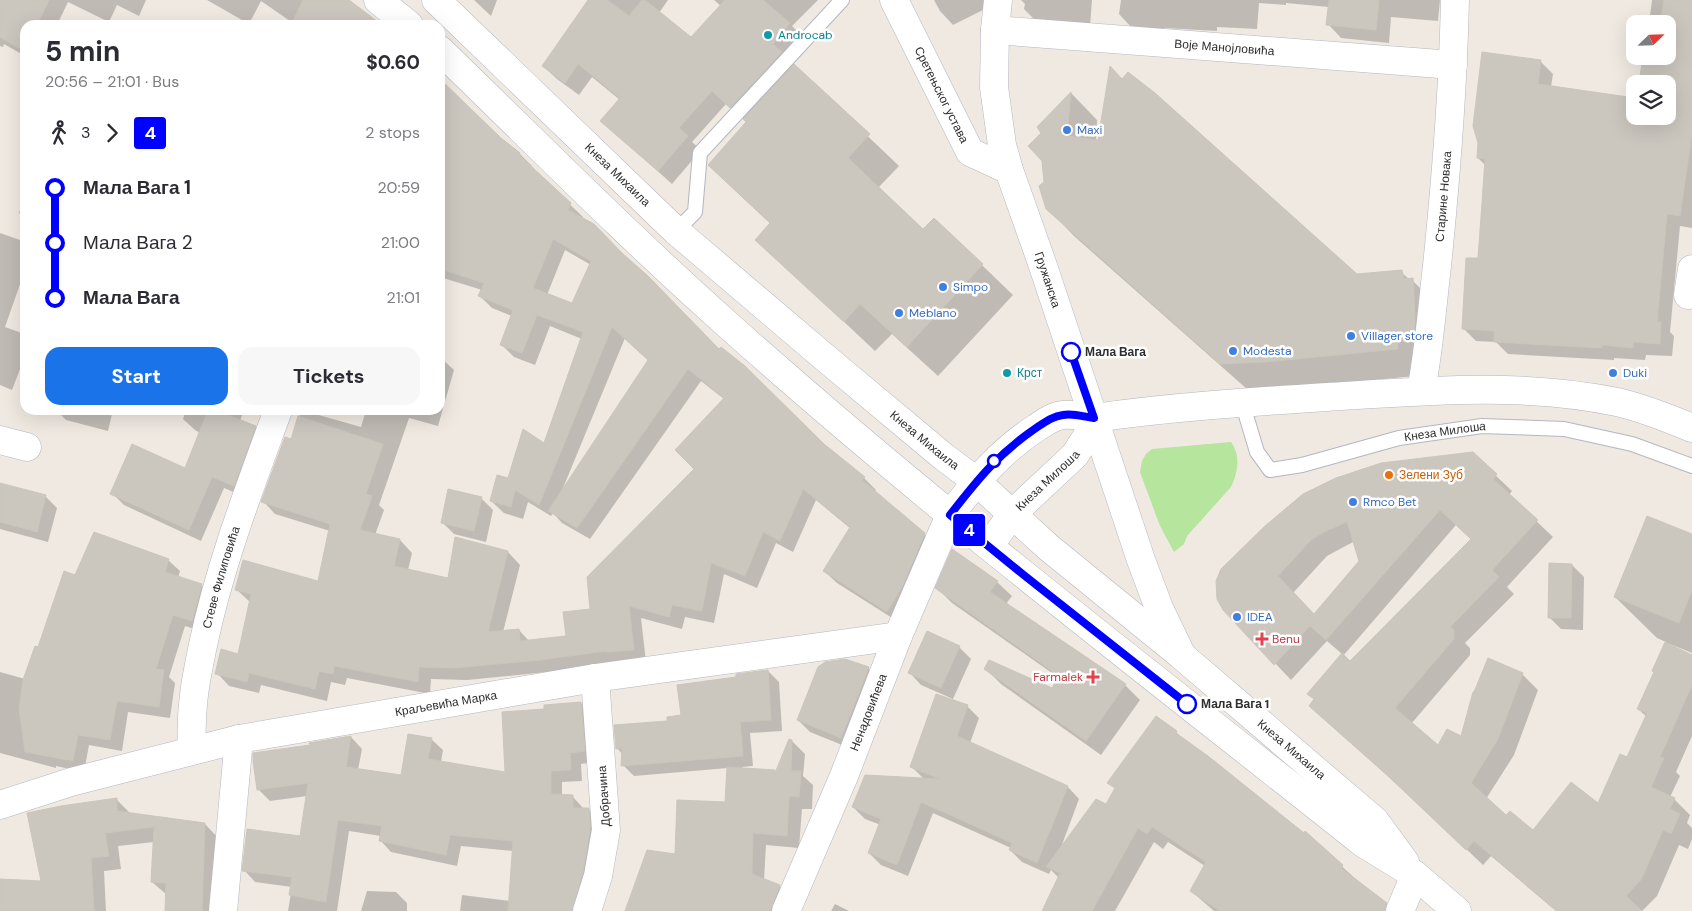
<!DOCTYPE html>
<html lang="en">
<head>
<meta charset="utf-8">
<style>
  body { margin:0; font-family:"DM Sans",sans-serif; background:#f7f7f7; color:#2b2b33; height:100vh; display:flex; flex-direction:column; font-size:19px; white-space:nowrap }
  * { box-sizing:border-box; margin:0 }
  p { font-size:16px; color:#7c7c81 }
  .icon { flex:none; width:28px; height:28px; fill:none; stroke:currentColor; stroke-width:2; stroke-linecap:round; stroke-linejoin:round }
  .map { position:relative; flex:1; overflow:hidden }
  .details { position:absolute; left:20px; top:20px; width:425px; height:395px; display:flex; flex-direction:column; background:#fff; border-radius:15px; box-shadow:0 5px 20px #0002 }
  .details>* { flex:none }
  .badge { padding:0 10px; border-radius:4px; font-size:18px; line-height:32px }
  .needle { width:32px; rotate:67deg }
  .fabs { position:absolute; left:1626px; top:15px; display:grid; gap:10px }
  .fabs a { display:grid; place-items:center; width:50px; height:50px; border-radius:10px; background:#fff; box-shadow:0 5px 20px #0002; font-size:25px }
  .map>.badge { position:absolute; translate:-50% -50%; box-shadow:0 0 0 2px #fff }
  .legs { display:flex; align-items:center; gap:8px; height:55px; padding:0 25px; font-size:16px }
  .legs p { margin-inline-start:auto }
  .overview { display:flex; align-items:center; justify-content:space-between; height:85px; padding:0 25px }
  h1 { font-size:28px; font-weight:700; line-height:38px }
  .cta { display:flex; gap:10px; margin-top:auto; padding:10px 25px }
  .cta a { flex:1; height:58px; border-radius:15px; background:#1a73e8; color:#fff; font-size:20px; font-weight:700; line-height:58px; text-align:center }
  .cta a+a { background:#f7f7f7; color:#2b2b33 }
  ul { padding:0 25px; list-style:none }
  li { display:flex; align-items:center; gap:18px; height:55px; font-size:19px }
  li i { display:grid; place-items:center; width:8px; height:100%; margin:0 6px; background:currentColor }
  li i::after { content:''; width:12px; height:12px; margin:-6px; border:4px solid; border-radius:50%; background:#fff }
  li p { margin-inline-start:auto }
  li:first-child i { background:linear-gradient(#0000 50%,currentColor 0) }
  li:last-child i { background:linear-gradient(currentColor 50%,#0000 0) }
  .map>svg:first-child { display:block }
  .green { fill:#b6e59e }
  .shadow { fill:#0003; fill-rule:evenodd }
  .building { fill:#cbc7bf; stroke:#cbc5ba; fill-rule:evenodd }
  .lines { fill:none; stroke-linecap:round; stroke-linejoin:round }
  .service-casing { stroke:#b4b7c1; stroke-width:16 }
  .minor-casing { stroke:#b4b7c1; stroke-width:29 }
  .tertiary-casing { stroke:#b4b7c1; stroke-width:29 }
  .secondary-casing { stroke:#b4b7c1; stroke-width:29 }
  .service { stroke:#fff; stroke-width:14 }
  .minor { stroke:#fff; stroke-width:28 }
  .tertiary { stroke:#fff; stroke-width:28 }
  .secondary { stroke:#fff; stroke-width:28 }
  .line-1-casing { stroke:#fff; stroke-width:11 }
  .line-1 { stroke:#00f; stroke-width:8 }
  .culture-dot { fill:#0f9aa8; stroke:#fff; stroke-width:2 }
  .shop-dot { fill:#3f7fe0; stroke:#fff; stroke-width:2 }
  .stop-1-dot { fill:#fff; stroke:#00f; stroke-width:2.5 }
  .food-dot { fill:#e8710a; stroke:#fff; stroke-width:2 }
  .health-dot { fill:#e0444e; stroke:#fff; stroke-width:2 }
  .labels { text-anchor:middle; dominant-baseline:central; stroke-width:5; stroke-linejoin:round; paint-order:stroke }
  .culture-label { font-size:12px; fill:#0d838f; stroke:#fff; text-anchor:start }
  .street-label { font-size:12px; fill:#2e2e2e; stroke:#fff }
  .shop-label { font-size:12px; fill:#366cbe; stroke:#fff; text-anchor:start }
  .stop-label { font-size:12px; font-weight:bold; fill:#2e2e2e; stroke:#fff; text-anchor:start }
  .food-label { font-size:12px; fill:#c56008; stroke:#fff; text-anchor:start }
  .health-label { font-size:12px; fill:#be3a42; stroke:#fff; text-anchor:start }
</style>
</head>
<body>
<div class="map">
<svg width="1692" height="911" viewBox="0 0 1692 911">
  <rect width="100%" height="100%" fill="#efe9e1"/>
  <path class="green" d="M1231 442C1241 456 1238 472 1231 487L1187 536 1184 544 1174 552 1160 526 1140 472 1142 461 1146 454 1152 449Z"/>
  <g class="shadow">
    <path d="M0 0H146L139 16 117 5 109 22 68 2 57 25H25V56L4 44 3 47 0 46Z"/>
    <path d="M207 0H346L380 25H292L293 23 261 1 249 24Z"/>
    <path d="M474 0H497L491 16Z"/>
    <path d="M589 0H668L659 13 691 39 721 6 714 0H818L792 26 803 37 786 58 899 166 878 188 923 231 934 219 1013 295 938 376 892 334 875 351 757 240 771 224 709 165 748 122 726 104 692 142 701 150 672 184 602 121 620 100 592 77 579 95 557 79 543 66Z"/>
    <path d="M934 0H1003L953 25 940 11Z"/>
    <path d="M1021 0H1092L1090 27 1037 22 1024 9 1025 4Z"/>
    <path d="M1121 0H1440L1438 21 1391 17 1389 43 1341 38 1328 24 1329 7 1286 3V5L1259 3 1257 29 1217 27V31L1164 28 1163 32 1132 28 1119 14Z"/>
    <path d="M1652 0H1692V228L1680 226 1670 332 1674 336 1672 356 1646 355 1645 360 1614 358V360L1508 354 1496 342 1476 341 1463 328 1479 260 1486 166 1478 158 1540 61 1553 74 1551 87 1635 99V116H1668V24H1649Z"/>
    <path d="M1122 80 1356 275 1401 272 1410 280H1412L1439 307 1442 347 1440 360 1423 362 1425 375 1294 388 1248 390 1074 236 1047 208 1042 133 1038 127 1071 93 1097 120 1096 141H1099Z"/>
    <path d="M440 81 500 139 520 154 532 166 531 167 583 217 582 219 719 351 823 445 864 478 876 490 874 492 924 534 937 547 900 623 837 583 824 571 851 529 816 500 793 552 776 543 757 588 724 574 714 623 685 617 682 629 641 618 646 662 467 680 431 679 430 694 347 678 345 685 331 682 327 701 261 685 259 693 229 686 217 673 239 655 251 603 236 589 319 582 330 531 275 514 263 501 292 441 301 410 361 427 366 410H440V357L454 370 438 426 409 418 379 505 384 510 375 535 400 540 412 553 408 570 449 579 456 539 508 552 520 565 503 632 519 630 529 641 568 638 591 610 696 469 724 399 701 381 590 539 562 523 553 513 551 516 528 502 523 519 504 513 491 501 509 480 544 445 582 339 550 326 535 365 514 357 501 344 512 316 492 308 480 296 482 290 440 277ZM565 250 591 265 573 304 547 295ZM625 338 649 361 564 489 563 488Z"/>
    <path d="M25 198V219L19 213Z"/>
    <path d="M0 233 20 240 25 244V270L5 327 19 332 25 338V356L12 390 0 385Z"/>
    <path d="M56 410H113L108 431 66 420Z"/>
    <path d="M186 410H244L240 421 255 427 267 438 245 497 224 488 201 541 124 505 112 493 185 469 200 433 195 430 183 419Z"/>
    <path d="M1472 453 1512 491 1509 495 1553 537 1507 587 1514 594 1465 643 1470 648V655L1411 724 1438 747 1462 738 1522 674 1538 690 1514 755 1486 799 1507 817 1533 832 1598 805 1627 759 1647 717 1638 709 1655 673 1653 671 1666 642 1657 638 1615 597 1692 535V653L1670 644 1669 646 1692 656V736L1676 772 1680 776 1670 797 1674 799 1690 815 1687 823 1692 828V839L1688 849 1679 845 1657 896 1642 911H1556L1491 856 1483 865 1406 792 1310 706 1342 654 1327 641 1291 680 1224 609 1218 598 1217 581ZM1456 525 1472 540 1350 663 1343 656ZM1353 542 1361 562 1314 615 1293 593 1327 556Z"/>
    <path d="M0 484 46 497 57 508 48 542 0 529Z"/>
    <path d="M482 499 493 510 486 542 454 534 442 522Z"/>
    <path d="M168 560 180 571 178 578 201 585 213 596 204 632 185 626 169 677 175 683 170 718 128 712 122 751 89 745 84 772 56 766V768L0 753V672L25 679 75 577Z"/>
    <path d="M1572 565 1584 577 1583 630 1561 629 1549 617Z"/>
    <path d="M997 582 1012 596 1006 604 1125 685 1140 700 1101 755 1001 684 986 669 1052 690 1059 678 952 603 937 588Z"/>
    <path d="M959 647 971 659 953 699 921 685 910 673Z"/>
    <path d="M845 660 868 668 880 680 852 749 810 732 798 720Z"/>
    <path d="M768 671 779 682 782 731 750 733 753 766 742 767V769L774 771 776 773 792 741 805 754 803 776 813 785 812 809H802L799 848 766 845 764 880 779 886 792 898 787 911H626L676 855 726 804 728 768 634 776 623 765V755L617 748 683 716 737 678Z"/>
    <path d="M581 703 592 714 596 762 581 764 582 781 562 782V796H572L584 809H588L600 821 585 911H460L462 895 510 901 513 851 461 846 457 866 391 852 380 840 381 836 349 831 337 911H288L292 887 255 882 244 870 301 837 307 796 270 801 258 789 311 746V744L351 737 362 749 358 770 402 776 431 739 443 750 441 762 507 774 545 710Z"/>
    <path d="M967 706 979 718 970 743 1068 787 1079 799 1060 850 1107 805 1116 789 1109 782 1176 732 1186 742 1304 835 1305 833 1358 881 1393 911H1214L1191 891 1205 866 1168 842 1163 849 1154 842 1115 911H1043L1059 878 1051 870 1049 874 1022 862 1010 850 1011 848 933 813 908 876 881 865 869 853 881 825 865 819 853 807 925 780 912 767Z"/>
    <path d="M117 800 130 813 205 824 218 838 215 911H166L167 895 152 882 154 842 118 846 121 869 104 871 106 911H0V880L42 882Z"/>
    <path d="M367 891 396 892 407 903V911H361Z"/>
    <path d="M835 904 849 911H831Z"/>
  </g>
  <g class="building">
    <path d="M0 0H49L37 25H25V52L0 37Z"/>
    <path d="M303 0H349L382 25H291Z"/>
    <path d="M588 0H607L629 16 642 0H645L691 37 725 0H763L790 23 773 44 782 52 730 108 712 91 679 128 688 136 658 171 600 121 620 98 578 64 565 83 542 66Z"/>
    <path d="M1329 0H1379L1376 30 1326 25Z"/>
    <path d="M1664 0H1692V133L1680 216 1667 214 1657 322H1661L1660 344 1633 342V348L1602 345V348L1494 342V331L1462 329 1466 258H1478L1482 203 1485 159 1477 158 1478 143 1473 126 1482 52 1541 60 1538 84 1635 98V116H1668V84H1639L1643 56H1668V24H1660Z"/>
    <path d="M794 64 870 134 848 158 923 229 934 218 983 264 907 347 860 304 844 322 755 240 770 223 708 165 746 122 743 119Z"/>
    <path d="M1110 66 1122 79 1128 72 1155 93 1357 274 1402 270 1404 279 1413 278 1415 319 1414 333 1396 335 1398 349 1266 362 1220 364 1046 209 1039 186 1044 182 1042 161 1028 146 1041 133 1037 127 1071 92 1067 136 1098 140Z"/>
    <path d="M440 79 501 138 520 153 519 155 571 203 568 210 594 224 622 253 648 276 719 349 721 347 745 366 824 444 865 477 862 480 925 533 902 587 887 612 823 571 850 527 803 489 780 541 763 532 745 576 711 563 702 611 672 605 669 617 629 606 634 650 607 652V651L540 660 454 668 419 667 418 682 334 666 333 674 319 671 315 689 249 673 247 682 215 674 221 649 238 654 251 594 235 590 243 560 318 581 330 524 261 502 285 437 291 439 298 416 383 444 366 494 372 496 360 530 400 539 394 566 448 578 455 537 508 551 488 632 519 629 520 641 566 636 563 612 590 609 587 577 694 469 675 450 724 398 688 369 577 528 548 511 648 360 612 327 539 505 515 490 511 507 490 501 497 475 508 478 523 429 544 443 583 332 537 315 522 353 500 345 513 310 478 296 484 283 440 269ZM553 239 591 261 572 303 533 288Z"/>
    <path d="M208 410H215L256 426 234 486 212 477 189 530 110 494 132 444 185 468Z"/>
    <path d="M1473 452 1497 474 1493 479 1538 520 1492 570 1499 577 1450 627 1454 630V639L1395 708 1438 745 1447 729 1461 736 1473 692H1474L1488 658 1523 673 1498 739 1471 783 1506 815 1510 811 1533 830 1571 782 1598 803 1620 754 1627 757 1647 713 1637 709 1654 672 1652 671 1665 642 1692 655V685L1660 757 1664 758 1651 787 1675 798 1670 809 1680 814 1671 834 1663 830 1641 880 1626 896 1642 911H1557L1474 841 1466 850 1388 776 1309 706 1314 699 1307 694 1342 653 1350 661 1471 539 1440 510 1326 640 1310 626 1274 665 1223 610 1217 599 1216 581 1221 569 1265 526 1303 494 1336 478 1381 463ZM1347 522 1359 561 1314 614 1278 576 1311 540 1324 532Z"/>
    <path d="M0 483 46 495 37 532 0 522Z"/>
    <path d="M448 489 482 497 474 531 441 523Z"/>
    <path d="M1647 516 1692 534V590L1679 623 1614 597Z"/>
    <path d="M94 532 169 559 165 572 202 584 192 621 173 615 156 669 164 670 159 707 117 701 110 740 78 735 73 761 25 752 19 709 23 680 35 646 38 647 64 571 75 575Z"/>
    <path d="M952 549 998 581 990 592 1126 684 1086 741 984 669 989 660 1052 688 1059 676 935 588Z"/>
    <path d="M1549 563 1572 564 1571 618H1548Z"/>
    <path d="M927 631 960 646 941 688 908 673Z"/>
    <path d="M845 659 869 667 841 738 797 720 818 667 825 662Z"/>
    <path d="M768 670 771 720 740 722 743 756 621 766 622 748 616 749 614 725 667 721V717L681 715 677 685 736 677V674Z"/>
    <path d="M936 694 968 705 957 736 1068 786 1037 863 1009 850 1012 843 921 802 897 865 868 853 881 819 852 807 865 775 940 779 910 767Z"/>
    <path d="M581 702 585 751 570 753 571 770 551 771V794L573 795V808H589L590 829 583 872 572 911H508L513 841 450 835 446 855 379 841 382 826 338 820 326 902 289 895 292 877 242 871 247 829 300 836 308 783 257 790 253 760V753L310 745 309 743 351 736 346 767 401 775 408 734 432 738 428 759 505 772 502 712 544 709V705Z"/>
    <path d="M1156 716 1177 731 1176 733 1208 756 1304 833 1305 831 1343 865 1341 868 1387 903 1385 911H1220L1190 891 1206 862 1152 827 1147 834 1138 828 1092 911H1042L1060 873 1046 867 1096 799 1106 804 1115 788 1107 783Z"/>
    <path d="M789 739 792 740 791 771H801L799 797 789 796 787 836 753 833 752 874 780 885 770 911H625L647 850 675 854 677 800 725 802 727 767 775 770V773Z"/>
    <path d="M117 798V811L205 823 202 911H165L166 883 151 882 154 827 105 833 109 856 91 858 94 911H0V879L41 881 27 813 61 806Z"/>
  </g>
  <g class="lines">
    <defs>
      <g id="service">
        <path d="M676 231 695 212 700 153 842 0"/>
        <path id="s1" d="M1242 402 1257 452 1270 470 1302 465 1399 438 1482 426 1564 429 1632 444 1692 466"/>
      </g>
      <g id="minor">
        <path id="s2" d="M894 0 970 152 1009 170"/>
        <path id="s3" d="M995 30 1453 65"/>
        <path d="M1688 295 1692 269"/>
        <path id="s4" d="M1421 391C1429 350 1432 308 1437 266 1446 178 1453 89 1455 0"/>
        <path d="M0 440 27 447"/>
        <path id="s5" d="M192 750C190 710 195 683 203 645 220 564 250 487 278 410"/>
        <path id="s6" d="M0 805 71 782 239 739 595 678 898 636"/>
        <path d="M223 911 239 739"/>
        <path d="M587 911 598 876 606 830 595 678"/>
        <path id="s7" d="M786 911 844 776 898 636 950 515"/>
        <path d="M1400 911 1415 875"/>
      </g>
      <g id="tertiary">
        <path id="s8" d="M998 0 995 30 994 87 1002 145 1009 170 1042 263 1141 560 1159 608 1182 656"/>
        <path d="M950 515C978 479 998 453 1036 428 1045 422 1053 416 1063 415 1074 414 1084 417 1094 418 1171 407 1249 402 1327 397 1423 391 1522 382 1617 402 1643 408 1668 418 1692 428"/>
        <path id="s9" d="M989 546 1013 513 1075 455 1087 436 1094 418"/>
      </g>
      <g id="secondary">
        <path d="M378 0 409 25"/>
        <path id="s10" d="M436 0 676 231 829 361 944 457 976 481 1048 547 1182 656 1375 821 1405 862"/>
        <path d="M440 50C535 142 629 237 728 325 931 507 1149 673 1363 843L1415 875 1457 911"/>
      </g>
    </defs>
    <use href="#service" class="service-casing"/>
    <use href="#minor" class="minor-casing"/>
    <use href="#tertiary" class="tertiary-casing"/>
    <use href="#secondary" class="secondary-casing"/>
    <use href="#service" class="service"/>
    <use href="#minor" class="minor"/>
    <use href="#tertiary" class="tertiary"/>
    <use href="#secondary" class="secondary"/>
  </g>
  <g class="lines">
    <defs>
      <path id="line-1" d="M1071 352 1094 418C1084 417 1074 413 1063 415 1053 416 1045 422 1036 428 998 454 978 479 950 515L1025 576 1187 704"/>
    </defs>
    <use href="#line-1" class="line-1-casing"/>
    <use href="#line-1" class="line-1"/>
  </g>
  <g class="culture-dot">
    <circle cx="768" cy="35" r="5"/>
    <circle cx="1007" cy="373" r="5"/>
  </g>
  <g class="shop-dot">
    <circle cx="1067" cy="130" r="5"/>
    <circle cx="943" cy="287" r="5"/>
    <circle cx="899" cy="313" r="5"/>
    <circle cx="1351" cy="336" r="5"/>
    <circle cx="1233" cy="351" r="5"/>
    <circle cx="1613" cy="373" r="5"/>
    <circle cx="1353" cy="502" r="5"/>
    <circle cx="1237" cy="617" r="5"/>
  </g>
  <g class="stop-1-dot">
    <circle cx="1071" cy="352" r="9"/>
    <circle cx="994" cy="461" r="6"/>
    <circle cx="1187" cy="704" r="9"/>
  </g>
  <circle class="food-dot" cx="1389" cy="475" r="5"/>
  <g class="health-dot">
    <path d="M1259.5 631.5h5v5h5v5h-5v5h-5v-5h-5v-5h5z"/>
    <path d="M1090.5 669.5h5v5h5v5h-5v5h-5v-5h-5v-5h5z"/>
  </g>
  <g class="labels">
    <g class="culture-label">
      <text x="778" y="35">Androcab</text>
      <text x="1017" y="373">Крст</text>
    </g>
    <g class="street-label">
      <text stroke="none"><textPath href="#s3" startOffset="230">Воје Манојловића</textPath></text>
      <text stroke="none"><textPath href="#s2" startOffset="106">Сретењског устава</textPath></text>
      <text stroke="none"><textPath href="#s10" startOffset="252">Кнеза Михаила</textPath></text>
      <text stroke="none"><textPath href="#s4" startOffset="196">Старине Новака</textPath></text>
      <text stroke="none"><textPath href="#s8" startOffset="288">Гружанска</textPath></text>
      <text stroke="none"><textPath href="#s1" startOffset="254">Кнеза Милоша</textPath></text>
      <text stroke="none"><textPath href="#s10" startOffset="658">Кнеза Михаила</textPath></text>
      <text stroke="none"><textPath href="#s9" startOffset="88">Кнеза Милоша</textPath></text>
      <text stroke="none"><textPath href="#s5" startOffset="176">Стеве Филиповића</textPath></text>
      <text stroke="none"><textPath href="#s6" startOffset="458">Краљевића Марка</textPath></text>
      <text stroke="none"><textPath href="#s7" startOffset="215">Ненадовићева</textPath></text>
      <text stroke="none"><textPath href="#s10" startOffset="1138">Кнеза Михаила</textPath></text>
      <text transform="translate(604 796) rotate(-94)">Добрачина</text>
    </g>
    <g class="shop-label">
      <text x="1077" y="130">Maxi</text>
      <text x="953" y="287">Simpo</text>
      <text x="909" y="313">Meblano</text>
      <text x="1361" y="336">Villager store</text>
      <text x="1243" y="351">Modesta</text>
      <text x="1623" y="373">Duki</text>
      <text x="1363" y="502">Rmco Bet</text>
      <text x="1247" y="617">IDEA</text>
    </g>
    <g class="stop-label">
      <text x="1085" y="352">Мала Вага</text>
      <text x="1201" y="704">Мала Вага 1</text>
    </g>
    <g class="food-label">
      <text x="1399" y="475">Зелени Зуб</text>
    </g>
    <g class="health-label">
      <text x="1272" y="639">Benu</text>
      <text x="1083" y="677" text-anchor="end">Farmalek</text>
    </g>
  </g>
</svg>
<div class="fabs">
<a><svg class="needle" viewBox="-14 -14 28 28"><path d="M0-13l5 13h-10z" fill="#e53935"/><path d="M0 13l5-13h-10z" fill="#7c7c81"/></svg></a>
<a><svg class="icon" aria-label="layers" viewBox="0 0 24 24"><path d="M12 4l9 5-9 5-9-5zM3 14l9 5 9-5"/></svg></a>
</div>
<b class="badge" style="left:969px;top:530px;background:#00f;color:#fff">4</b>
<section class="details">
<div class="overview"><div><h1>5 min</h1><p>20:56 – 21:01 · Bus</p></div><b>$0.60</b></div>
<div class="legs"><svg class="icon" aria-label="walk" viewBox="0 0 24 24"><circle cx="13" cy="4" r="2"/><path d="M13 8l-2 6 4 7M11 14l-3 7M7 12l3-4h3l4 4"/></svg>3<svg class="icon" aria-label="forward" viewBox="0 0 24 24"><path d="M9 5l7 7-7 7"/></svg><b class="badge" style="background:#00f;color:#fff">4</b><p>2 stops</p></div>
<ul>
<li><i style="color:#00f"></i><b>Мала Вага 1</b><p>20:59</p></li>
<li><i style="color:#00f"></i><span>Мала Вага 2</span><p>21:00</p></li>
<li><i style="color:#00f"></i><b>Мала Вага</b><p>21:01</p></li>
</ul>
<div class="cta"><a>Start</a><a>Tickets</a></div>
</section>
</div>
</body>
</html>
